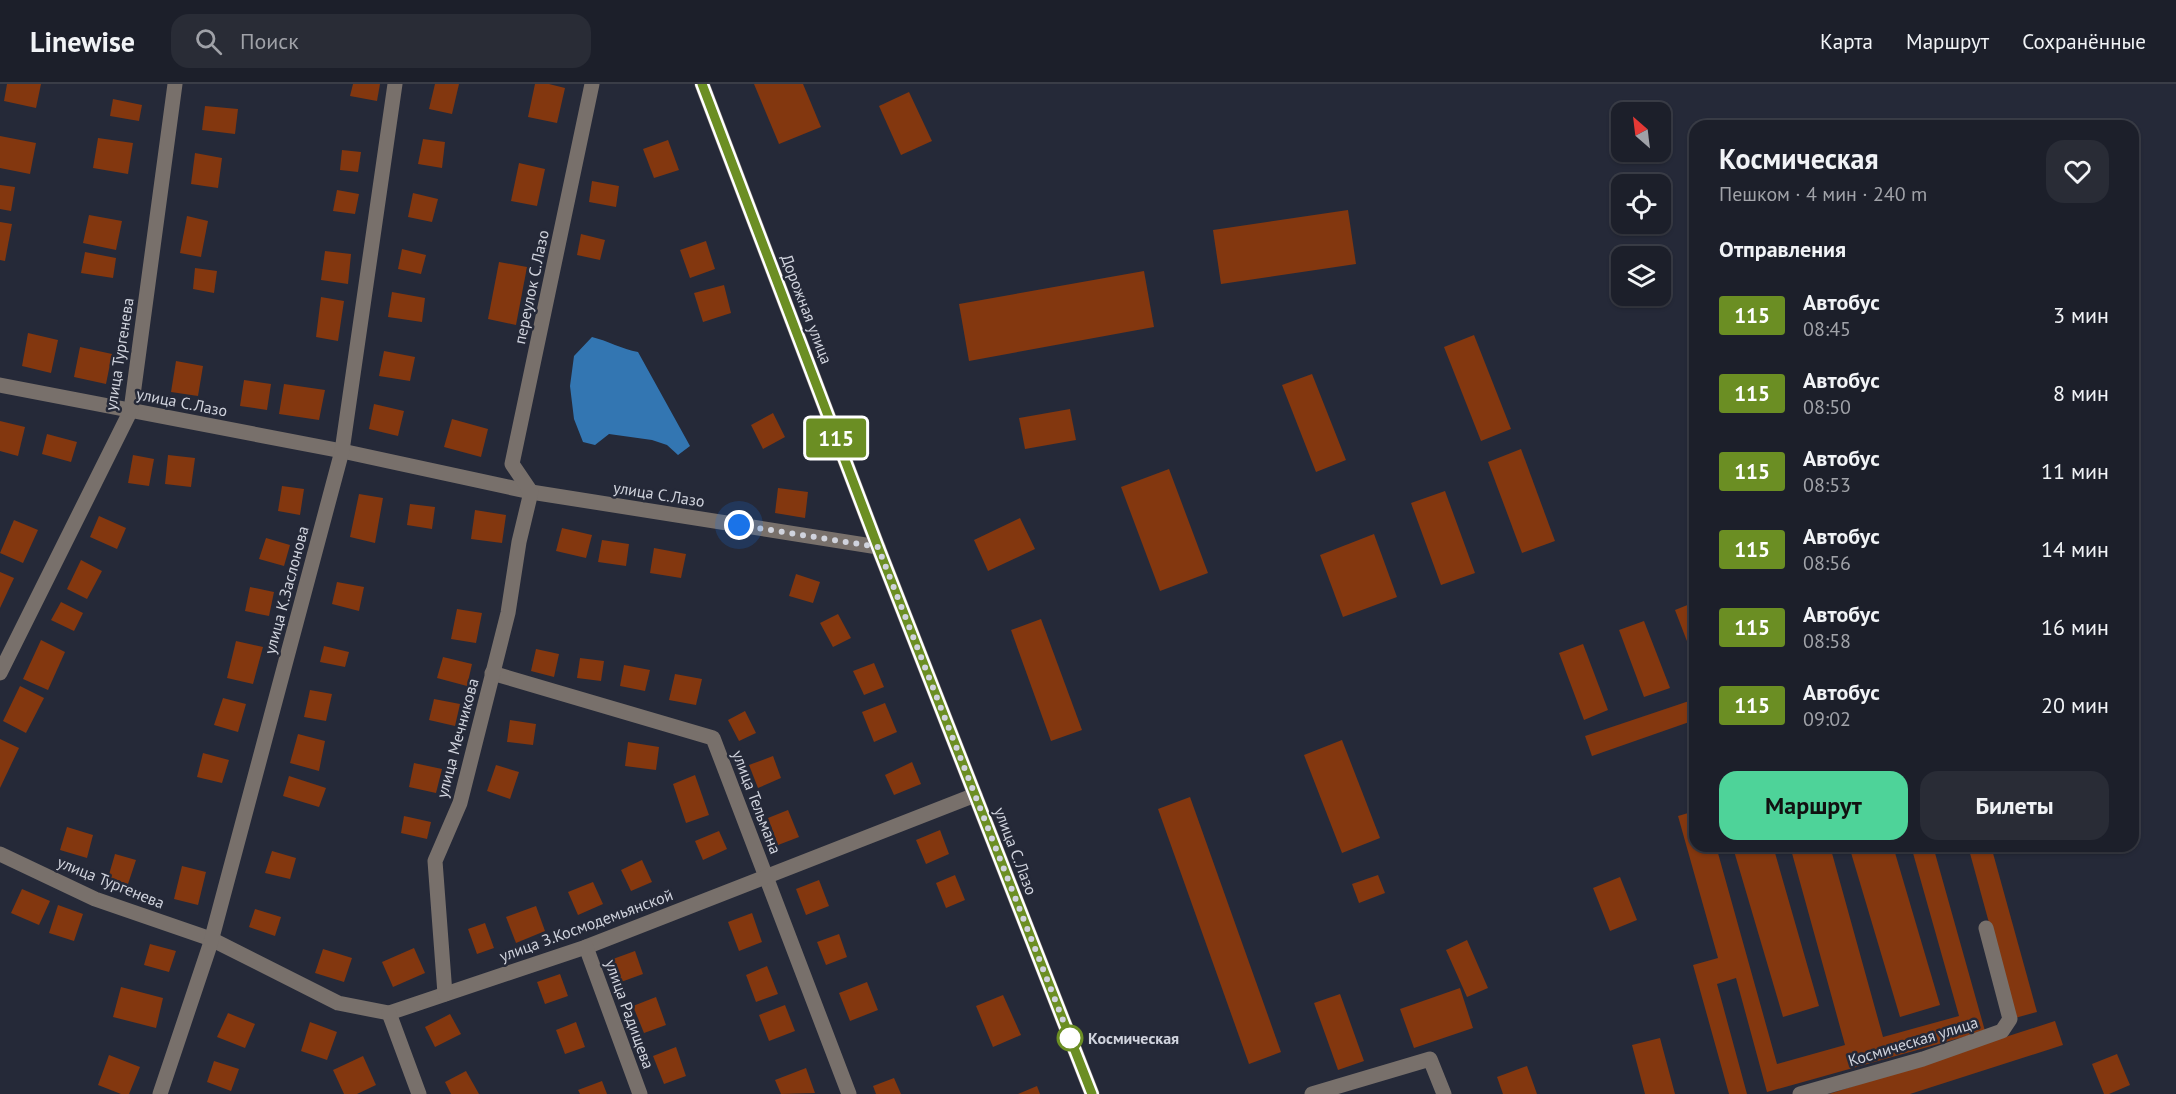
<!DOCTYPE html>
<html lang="ru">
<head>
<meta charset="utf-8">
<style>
  body { margin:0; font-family:"PT Sans",sans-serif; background:#292c36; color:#f1f3f6; height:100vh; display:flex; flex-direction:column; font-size:22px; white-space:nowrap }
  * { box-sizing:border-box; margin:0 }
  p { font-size:20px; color:#a0a2a8 }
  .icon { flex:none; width:33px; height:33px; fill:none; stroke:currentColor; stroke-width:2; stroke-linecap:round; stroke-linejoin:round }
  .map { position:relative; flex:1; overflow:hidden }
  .details { position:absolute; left:1689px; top:36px; width:450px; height:732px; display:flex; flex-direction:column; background:#1c1f2a; border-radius:18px; box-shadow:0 2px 4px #0004,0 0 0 2px #3a3d47 }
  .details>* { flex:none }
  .badge { padding:0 12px; border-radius:4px; font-size:21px; line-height:39px }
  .needle { width:39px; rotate:332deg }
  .controls { position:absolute; left:1611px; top:18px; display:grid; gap:12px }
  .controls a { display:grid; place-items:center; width:60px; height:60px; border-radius:12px; background:#1c1f2a; box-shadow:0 2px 4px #0004,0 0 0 2px #3a3d47; font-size:30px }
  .you { position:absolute; width:30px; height:30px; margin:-15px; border:4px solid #fff; border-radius:50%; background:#1a73e8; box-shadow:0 0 0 9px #1a73e833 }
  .map>.badge { position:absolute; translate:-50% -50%; box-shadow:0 0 0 3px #fff }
  h2 { padding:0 30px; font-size:22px; line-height:54px }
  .round { display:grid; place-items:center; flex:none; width:63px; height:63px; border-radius:18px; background:#292c36 }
  .summary { display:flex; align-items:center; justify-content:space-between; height:102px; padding:0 30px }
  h1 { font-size:28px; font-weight:700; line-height:45px }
  .primary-button { display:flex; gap:12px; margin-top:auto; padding:12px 30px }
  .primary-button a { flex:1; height:69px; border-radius:18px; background:#4ed399; color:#111; font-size:24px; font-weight:700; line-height:69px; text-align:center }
  .primary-button a+a { background:#292c36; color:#f1f3f6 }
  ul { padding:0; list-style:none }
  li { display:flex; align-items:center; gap:18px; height:78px; padding:0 30px }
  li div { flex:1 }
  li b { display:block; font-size:22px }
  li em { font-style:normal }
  li .badge { min-width:66px; font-weight:700; text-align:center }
  header { display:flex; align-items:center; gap:36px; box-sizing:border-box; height:84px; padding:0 30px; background:#1c1f2a; border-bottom:2px solid #3a3d47 }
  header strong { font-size:28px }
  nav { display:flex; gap:33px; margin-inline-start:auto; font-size:21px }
  .search { width:420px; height:54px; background:#292c36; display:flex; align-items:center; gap:15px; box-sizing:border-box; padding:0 21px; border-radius:18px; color:#a0a2a8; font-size:22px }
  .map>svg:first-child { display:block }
  .water { fill:#3376b2 }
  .building { fill:#83370f }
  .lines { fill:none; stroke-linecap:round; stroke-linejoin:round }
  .minor { stroke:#78706b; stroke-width:15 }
  .line-casing { stroke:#fff; stroke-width:14 }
  .line { stroke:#6b8e23; stroke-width:9 }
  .walk { stroke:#d0d3dd; stroke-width:6; stroke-dasharray:0 10.8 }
  .stop-dot { fill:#fff; stroke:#6b8e23; stroke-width:3 }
  .labels { text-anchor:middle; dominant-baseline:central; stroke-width:5; stroke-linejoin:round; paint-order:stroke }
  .street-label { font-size:16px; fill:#d0d3dd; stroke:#252938 }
  .stop-label { font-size:16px; font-weight:bold; fill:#d0d3dd; stroke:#252938; text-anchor:start }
</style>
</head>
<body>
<header>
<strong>Linewise</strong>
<div class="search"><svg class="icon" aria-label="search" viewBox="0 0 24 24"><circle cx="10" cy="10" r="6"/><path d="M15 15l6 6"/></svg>Поиск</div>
<nav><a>Карта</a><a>Маршрут</a><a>Сохранённые</a></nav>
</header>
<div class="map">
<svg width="2176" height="1010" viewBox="0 0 2176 1010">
  <rect width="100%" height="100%" fill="#252938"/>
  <path class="water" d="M592 253C608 257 622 265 638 268L690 362 678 371 667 361 652 356 609 350 595 361 583 358 574 335 570 302 574 272Z"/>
  <g class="building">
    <path d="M7 0H41L36 24 4 17Z"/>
    <path d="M353 0H380L377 17 350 12Z"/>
    <path d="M435 0H459L452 30 429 25Z"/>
    <path d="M535 0H549L565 4 557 39 528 33Z"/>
    <path d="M754 0H803L821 43 779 60Z"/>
    <path d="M909 8 932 57 901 71 879 22Z"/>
    <path d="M113 15 142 21 139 37 110 32Z"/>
    <path d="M205 22 238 25 235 50 202 46Z"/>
    <path d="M0 52 36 59 30 90 0 84Z"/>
    <path d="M98 54 133 59 128 90 93 84Z"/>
    <path d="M423 55 445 58 442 84 418 80Z"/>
    <path d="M668 56 679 86 654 94 643 65Z"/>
    <path d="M342 66 361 68 358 88 340 86Z"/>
    <path d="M195 69 222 74 218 104 191 100Z"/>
    <path d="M519 79 545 85 537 122 511 117Z"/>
    <path d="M592 97 619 102 616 123 589 118Z"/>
    <path d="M0 101 15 103 11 127 0 125Z"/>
    <path d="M337 106 359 110 355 130 333 127Z"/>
    <path d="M413 109 438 115 432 138 408 133Z"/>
    <path d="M1348 126 1356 180 1221 200 1213 146Z"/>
    <path d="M89 131 122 137 116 166 83 159Z"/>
    <path d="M187 132 208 137 201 173 180 169Z"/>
    <path d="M0 138 12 140 5 177 0 176Z"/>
    <path d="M581 150 605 156 600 176 577 171Z"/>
    <path d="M706 157 715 185 690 194 680 166Z"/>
    <path d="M402 165 426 171 421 190 398 185Z"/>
    <path d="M325 167 351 170 348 200 321 196Z"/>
    <path d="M85 168 116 174 113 194 81 189Z"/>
    <path d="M499 178 527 183 516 241 488 235Z"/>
    <path d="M195 184 217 187 214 209 193 205Z"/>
    <path d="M1144 187 1154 243 969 277 959 220Z"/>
    <path d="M724 201 731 229 703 238 694 209Z"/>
    <path d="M392 208 425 214 422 238 388 233Z"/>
    <path d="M321 213 344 217 338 257 316 253Z"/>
    <path d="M28 249 58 256 51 289 22 282Z"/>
    <path d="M1474 251 1511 345 1481 357 1444 263Z"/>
    <path d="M80 263 112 270 106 300 74 293Z"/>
    <path d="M384 267 415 273 410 297 379 292Z"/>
    <path d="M176 277 203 282 198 312 171 308Z"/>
    <path d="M1312 290 1346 376 1316 388 1282 301Z"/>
    <path d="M244 296 271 300 267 326 240 322Z"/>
    <path d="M284 300 325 306 319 336 279 330Z"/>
    <path d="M374 320 404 327 398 352 369 345Z"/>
    <path d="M1070 325 1076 356 1025 365 1019 334Z"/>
    <path d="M773 329 785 353 763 365 751 341Z"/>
    <path d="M452 335 488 345 481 373 444 363Z"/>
    <path d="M0 337 25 343 18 372 0 367Z"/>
    <path d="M47 350 77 358 71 378 42 370Z"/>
    <path d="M1521 365 1555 457 1522 469 1488 378Z"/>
    <path d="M133 371 154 375 149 402 128 399Z"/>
    <path d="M168 371 195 374 191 403 165 400Z"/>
    <path d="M1169 385 1208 489 1160 507 1121 403Z"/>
    <path d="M282 402 304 405 300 431 278 427Z"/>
    <path d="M778 404 808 408 805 434 775 429Z"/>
    <path d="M1445 407 1475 489 1441 501 1411 419Z"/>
    <path d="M359 410 383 414 375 459 350 453Z"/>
    <path d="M410 420 435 423 432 445 407 441Z"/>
    <path d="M475 426 506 431 502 459 471 455Z"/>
    <path d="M99 432 126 444 117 465 90 453Z"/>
    <path d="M1020 434 1035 465 988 487 974 456Z"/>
    <path d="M14 436 38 446 23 479 0 469Z"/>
    <path d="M562 444 592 451 586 474 556 467Z"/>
    <path d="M1374 450 1397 513 1343 533 1320 471Z"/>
    <path d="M266 454 290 461 284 482 259 475Z"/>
    <path d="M602 456 629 460 626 482 598 478Z"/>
    <path d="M654 464 686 470 681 494 650 489Z"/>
    <path d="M81 476 102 487 87 515 67 505Z"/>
    <path d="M0 488 14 494 0 524Z"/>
    <path d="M796 490 820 498 813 519 789 512Z"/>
    <path d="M337 498 364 503 359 527 332 520Z"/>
    <path d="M250 503 274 508 269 532 245 527Z"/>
    <path d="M61 518 83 529 74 547 51 536Z"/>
    <path d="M1695 518V578L1675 526Z"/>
    <path d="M457 525 482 529 476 559 451 555Z"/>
    <path d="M838 530 851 554 833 563 820 539Z"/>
    <path d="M1041 535 1082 646 1051 657 1011 546Z"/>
    <path d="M1644 537 1670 604 1644 613 1619 546Z"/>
    <path d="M41 556 65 568 48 606 23 595Z"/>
    <path d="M236 557 263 563 253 600 227 594Z"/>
    <path d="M1583 560 1608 626 1584 636 1559 569Z"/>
    <path d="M324 562 349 568 345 583 320 578Z"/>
    <path d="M536 565 559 570 554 593 531 587Z"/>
    <path d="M443 573 472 580 467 602 437 594Z"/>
    <path d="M580 574 604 577 601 597 577 594Z"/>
    <path d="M874 579 884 603 864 611 853 587Z"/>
    <path d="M624 581 650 586 645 607 620 602Z"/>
    <path d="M675 590 702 595 696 621 669 616Z"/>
    <path d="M20 602 44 614 26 649 3 637Z"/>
    <path d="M310 606 332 610 326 637 304 633Z"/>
    <path d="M223 614 246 620 238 648 214 641Z"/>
    <path d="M434 615 460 620 455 642 429 636Z"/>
    <path d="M1695 615V636L1592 672 1585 652Z"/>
    <path d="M885 619 897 648 874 658 862 628Z"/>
    <path d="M745 627 756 649 739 657 728 636Z"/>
    <path d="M510 636 536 640 533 661 507 658Z"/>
    <path d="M298 650 325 657 319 687 290 679Z"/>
    <path d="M0 655 19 664 0 704Z"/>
    <path d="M1342 656 1380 754 1342 769 1304 671Z"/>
    <path d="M628 658 659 663 656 686 625 682Z"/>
    <path d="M203 669 229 676 222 699 197 693Z"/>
    <path d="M773 672 781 694 758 704 749 681Z"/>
    <path d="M912 678 921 700 894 711 885 691Z"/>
    <path d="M414 679 442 685 436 709 409 703Z"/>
    <path d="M496 681 519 688 510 715 487 707Z"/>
    <path d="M695 691 709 731 686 739 673 700Z"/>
    <path d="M289 692 326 704 319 723 283 712Z"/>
    <path d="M1190 713 1281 968 1249 980 1158 725Z"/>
    <path d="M788 726 799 753 778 761 768 734Z"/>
    <path d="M1695 727V762H1716L1777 980 1845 961 1790 762H1830L1883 953 1959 932 1911 762H1933L1985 947 1767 1008 1736 894 1717 900 1747 1010H1729L1693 881 1718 874 1678 732Z"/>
    <path d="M404 732 431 738 427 755 401 749Z"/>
    <path d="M67 743 93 751 87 774 60 766Z"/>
    <path d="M940 746 949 770 926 780 916 756Z"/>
    <path d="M719 747 727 765 703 776 695 757Z"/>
    <path d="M1752 762H1773L1819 922 1783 933 1734 767Z"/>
    <path d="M1849 762H1893L1940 921 1900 933Z"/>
    <path d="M1968 762H1991L2037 928 2015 934Z"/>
    <path d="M272 767 296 774 290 795 265 789Z"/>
    <path d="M115 770 136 776 128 800 108 794Z"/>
    <path d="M642 776 652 798 631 807 621 786Z"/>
    <path d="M182 782 206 788 198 821 174 815Z"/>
    <path d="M955 791 965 816 946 824 936 799Z"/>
    <path d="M1378 791 1385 809 1359 819 1352 800Z"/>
    <path d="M1620 793 1637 836 1610 847 1593 804Z"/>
    <path d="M819 796 829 822 806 831 796 805Z"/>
    <path d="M593 798 603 820 578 831 568 808Z"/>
    <path d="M22 805 50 817 39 841 11 829Z"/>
    <path d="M58 821 83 830 74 857 49 849Z"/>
    <path d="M536 822 545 847 516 859 506 833Z"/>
    <path d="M255 825 281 833 275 852 249 843Z"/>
    <path d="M752 829 762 858 739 867 728 838Z"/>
    <path d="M485 839 494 864 477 870 468 845Z"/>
    <path d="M839 850 847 873 826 881 817 858Z"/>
    <path d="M1467 856 1488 904 1467 913 1446 866Z"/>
    <path d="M150 860 176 867 169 888 144 881Z"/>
    <path d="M414 864 425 889 393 903 382 878Z"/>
    <path d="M323 865 352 874 344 898 315 889Z"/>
    <path d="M635 867 643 890 621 898 613 875Z"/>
    <path d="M767 882 778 910 756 918 746 891Z"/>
    <path d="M560 890 568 912 545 920 537 898Z"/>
    <path d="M867 898 878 926 850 937 839 909Z"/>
    <path d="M121 903 163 914 156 944 113 933Z"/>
    <path d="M1460 904 1473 944 1414 964 1400 925Z"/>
    <path d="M1340 910 1364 977 1338 986 1314 919Z"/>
    <path d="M1003 911 1021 951 993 963 976 922Z"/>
    <path d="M656 913 666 941 644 949 633 922Z"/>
    <path d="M785 921 795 947 769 957 759 931Z"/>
    <path d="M228 929 255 940 245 964 217 953Z"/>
    <path d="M450 930 461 950 435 963 425 943Z"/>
    <path d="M2055 937 2063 961 1910 1010H1829Z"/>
    <path d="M310 938 337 948 327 976 301 967Z"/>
    <path d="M576 938 585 963 565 970 556 946Z"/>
    <path d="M1660 954 1675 1010H1645L1632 961Z"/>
    <path d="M676 963 686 992 664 1000 653 972Z"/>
    <path d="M2117 970 2130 1001 2109 1010H2104L2092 980Z"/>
    <path d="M109 971 140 983 129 1010H121L98 1001Z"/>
    <path d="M363 972 376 1001 357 1010H344L333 986Z"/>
    <path d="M214 977 239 985 231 1007 207 998Z"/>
    <path d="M1527 982 1537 1010H1503L1497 993Z"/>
    <path d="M806 984 815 1009 781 1010 775 996Z"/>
    <path d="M466 987 479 1010H451L445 998Z"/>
    <path d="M894 994 901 1010H876L873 1002Z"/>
    <path d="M602 997 607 1010H580L578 1006Z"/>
    <path d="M1037 1002 1040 1010H1018Z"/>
  </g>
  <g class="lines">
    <g class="minor">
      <path d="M702 0 878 463 1092 1010"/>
      <path d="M0 301 342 367 531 408 878 463"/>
      <path d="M0 589 131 326 175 0"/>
      <path d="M492 589 713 654 849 1010"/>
      <path d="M0 770 95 815 211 855 338 919 389 929 586 863 975 711"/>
      <path d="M586 863 640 1010"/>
      <path d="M445 910 435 777 460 719 508 529 519 458 531 408 512 380 592 0"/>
      <path d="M389 929 419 1010"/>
      <path d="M160 1010 210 861 342 367 395 0"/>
      <path d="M1312 1010 1430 975 1444 1010"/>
      <path d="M1800 1010 1923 975 2002 947 2010 935 1986 844"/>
    </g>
  </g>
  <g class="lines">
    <defs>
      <path id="line" d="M702 0 878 463 1092 1010"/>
    </defs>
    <use href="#line" class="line-casing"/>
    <use href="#line" class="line"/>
    <path class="walk" d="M739 441 878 463 1070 954"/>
  </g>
  <circle class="stop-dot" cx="1070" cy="954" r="12"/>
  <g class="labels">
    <g class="street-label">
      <text transform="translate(531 203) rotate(-78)">переулок С.Лазо</text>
      <text transform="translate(807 225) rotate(69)">Дорожная улица</text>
      <text transform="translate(119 270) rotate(-81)">улица Тургенева</text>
      <text transform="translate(182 318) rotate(11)">улица С.Лазо</text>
      <text transform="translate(659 410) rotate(9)">улица С.Лазо</text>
      <text transform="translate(286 506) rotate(-75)">улица К.Заслонова</text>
      <text transform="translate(457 654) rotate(-75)">улица Мечникова</text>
      <text transform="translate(757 718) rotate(69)">улица Тельмана</text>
      <text transform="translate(1016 767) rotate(69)">улица С.Лазо</text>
      <text transform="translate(111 798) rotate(22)">улица Тургенева</text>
      <text transform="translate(586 841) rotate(-20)">улица З.Космодемьянской</text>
      <text transform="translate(630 930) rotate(70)">улица Радищева</text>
      <text transform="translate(1913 957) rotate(-17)">Космическая улица</text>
    </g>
    <g class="stop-label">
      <text x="1088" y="954">Космическая</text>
    </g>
  </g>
</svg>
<div class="controls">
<a><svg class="needle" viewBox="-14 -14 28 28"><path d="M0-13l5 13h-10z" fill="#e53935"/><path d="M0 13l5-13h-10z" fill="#a0a2a8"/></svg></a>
<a><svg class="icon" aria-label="locate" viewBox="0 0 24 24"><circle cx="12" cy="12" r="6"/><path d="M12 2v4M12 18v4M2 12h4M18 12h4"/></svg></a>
<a><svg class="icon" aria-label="layers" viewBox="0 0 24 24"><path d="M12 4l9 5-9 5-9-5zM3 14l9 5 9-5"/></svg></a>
</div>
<div class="you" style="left:739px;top:441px"></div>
<b class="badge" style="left:836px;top:354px;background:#6b8e23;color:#fff">115</b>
<section class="details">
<div class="summary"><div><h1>Космическая</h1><p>Пешком · 4 мин · 240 m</p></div><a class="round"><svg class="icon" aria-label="heart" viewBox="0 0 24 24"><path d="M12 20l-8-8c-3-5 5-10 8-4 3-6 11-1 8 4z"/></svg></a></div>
<h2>Отправления</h2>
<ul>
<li><span class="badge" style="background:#6b8e23;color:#fff">115</span><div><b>Автобус</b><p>08:45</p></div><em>3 мин</em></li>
<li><span class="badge" style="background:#6b8e23;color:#fff">115</span><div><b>Автобус</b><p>08:50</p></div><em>8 мин</em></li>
<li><span class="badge" style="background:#6b8e23;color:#fff">115</span><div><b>Автобус</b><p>08:53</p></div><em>11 мин</em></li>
<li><span class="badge" style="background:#6b8e23;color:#fff">115</span><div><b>Автобус</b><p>08:56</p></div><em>14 мин</em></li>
<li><span class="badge" style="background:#6b8e23;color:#fff">115</span><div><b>Автобус</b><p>08:58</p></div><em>16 мин</em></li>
<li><span class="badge" style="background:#6b8e23;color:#fff">115</span><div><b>Автобус</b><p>09:02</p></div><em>20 мин</em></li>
</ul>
<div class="primary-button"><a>Маршрут</a><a>Билеты</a></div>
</section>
</div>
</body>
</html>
